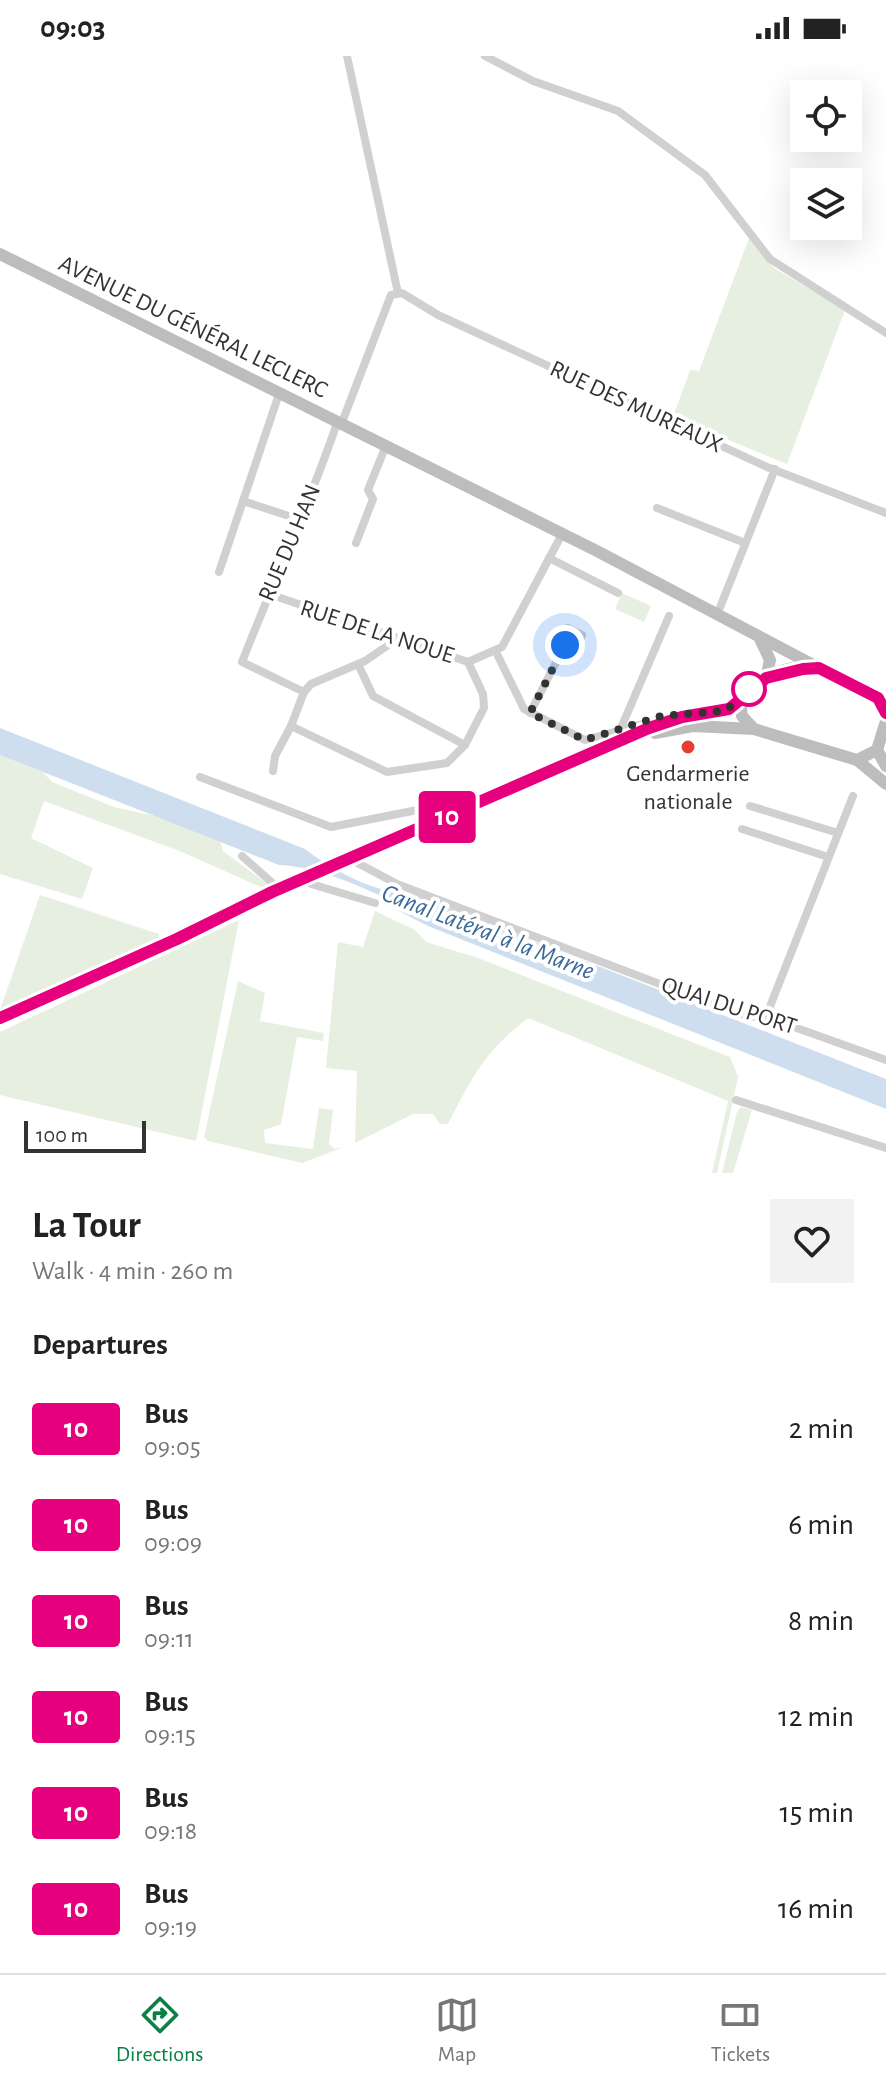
<!DOCTYPE html>
<html lang="en">
<head>
<meta charset="utf-8">
<style>
  body { margin:0; font-family:"Alegreya Sans",sans-serif; background:#f2f2f2; color:#222; height:100vh; display:flex; flex-direction:column; font-size:30px; white-space:nowrap }
  * { box-sizing:border-box; margin:0 }
  p { font-size:26px; color:#767676 }
  .icon { flex:none; width:44px; height:44px; fill:none; stroke:currentColor; stroke-width:2; stroke-linecap:round; stroke-linejoin:round }
  .map { position:relative; height:1117px; overflow:hidden }
  .sheet { display:flex; flex-direction:column; background:#fff; flex:1 }
  .sheet>* { flex:none }
  .badge { padding:0 16px; border-radius:6px; font-size:28px; line-height:52px }
  .fabs { position:absolute; left:790px; top:24px; display:grid; gap:16px }
  .fabs a { display:grid; place-items:center; width:72px; height:72px; border-radius:0px; background:#fff; box-shadow:0 8px 32px #0002; font-size:40px }
  .scale { position:absolute; left:24px; bottom:20px; width:122px; box-sizing:border-box; padding-left:8px; border:4px solid #333; border-top:0; font-size:22px; line-height:28px; white-space:nowrap; color:#333; -webkit-text-stroke:6px #fff; paint-order:stroke }
  .you { position:absolute; width:40px; height:40px; margin:-20px; border:6px solid #fff; border-radius:50%; background:#1a73e8; box-shadow:0 0 0 12px #1a73e833 }
  .map>.badge { position:absolute; translate:-50% -50%; box-shadow:0 0 0 4px #fff }
  h2 { padding:0 32px; font-size:30px; line-height:72px }
  .round { display:grid; place-items:center; flex:none; width:84px; height:84px; border-radius:0px; background:#f2f2f2 }
  .overview { display:flex; align-items:center; justify-content:space-between; height:136px; padding:0 32px }
  h1 { font-size:38px; font-weight:700; line-height:60px }
  ul { padding:0; list-style:none }
  li { display:flex; align-items:center; gap:24px; height:96px; padding:0 32px }
  li div { flex:1 }
  li b { display:block; font-size:30px }
  li em { font-style:normal }
  li .badge { min-width:88px; font-weight:700; text-align:center }
  .status { display:flex; justify-content:space-between; align-items:center; height:56px; padding:0 40px; background:#fff; direction:ltr }
  .status svg { height:22px; fill:currentColor }
  .tab-bar { display:flex; justify-content:space-around; align-items:center; height:112px; border-top:2px solid #e0e0e0; background:#fff; font-size:22px; color:#767676 }
  .tab-bar a { display:grid; justify-items:center; gap:4px }
  .tab-bar .current { color:#0b8043 }
  .map>svg:first-child { display:block }
  .green { fill:#e7efe1 }
  .water { fill:#cedeee }
  .lines { fill:none; stroke-linecap:round; stroke-linejoin:round }
  .street { stroke:#d0d0d0; stroke-width:8 }
  .secondary { stroke:#bdbdbd; stroke-width:12 }
  .line-casing { stroke:#fff; stroke-width:18 }
  .line { stroke:#e6007e; stroke-width:12 }
  .walk { stroke:#333; stroke-width:8; stroke-dasharray:0 14.4 }
  .stop-dot { fill:#fff; stroke:#e6007e; stroke-width:4 }
  .poi-dot { fill:#ea3c34; stroke:#fff; stroke-width:3 }
  .labels { text-anchor:middle; dominant-baseline:central; stroke-width:8; stroke-linejoin:round; paint-order:stroke }
  .street-label { font-size:24px; fill:#333; stroke:#fff }
  .poi-label { font-size:24px; fill:#333; stroke:#fff }
  .water-label { font-size:26px; font-style:italic; fill:#3d6a98; stroke:#fff }
</style>
</head>
<body>
<div class="status"><b>09:03</b><svg viewBox="0 0 49 12"><path d="M0 12V9h3v3zM5 12V6h3v6zM10 12V3h3v9zM15 12V0h3v12zM26 1h20v11H26zM47 4h2v5h-2z"/></svg></div>
<div class="map">
<svg width="886" height="1117" viewBox="0 0 886 1117">
  <rect width="100%" height="100%" fill="#fff"/>
  <g class="green">
    <path d="M749 182 774 212 845 254 787 408 673 361 690 314 699 315Z"/>
    <path d="M622 537 651 550 644 566 615 553Z"/>
    <path d="M0 699 43 716 52 726 114 751 155 760 220 785 223 795 270 830 263 832 182 796 44 745 31 782 93 812 82 843 0 818Z"/>
    <path d="M40 839 159 878 158 885 0 954Z"/>
    <path d="M375 855 415 874 426 886 478 902 730 1001 738 1021 717 1117H712L728 1045 528 962C485 995 472 1021 448 1068H440L433 1058H413L355 1087 357 1015 326 1012 338 886 363 891Z"/>
    <path d="M239 864 196 1085 0 1039V976Z"/>
    <path d="M238 925 265 937 260 965 324 977 323 985 297 981 281 1068 264 1074 265 1087 313 1093 319 1052 333 1054 329 1088 334 1093 344 1091 302 1107 208 1085 204 1081Z"/>
    <path d="M741 1051 752 1054 733 1117H722L737 1056Z"/>
  </g>
  <path class="water" d="M0 672 305 793C336 817 378 838 417 839L886 1023V1053L428 870 387 849 384 841C349 826 318 811 279 809L0 699Z"/>
  <g class="lines">
    <g class="street">
      <path d="M347 0 398 237"/>
      <path d="M485 0 533 25 618 55 705 119 770 203 886 277"/>
      <path d="M279 338 243 445 301 464"/>
      <path d="M341 369 391 239 402 237 438 259 767 411 886 457"/>
      <path d="M657 452 745 487"/>
      <path d="M356 487 373 443 368 434 385 392"/>
      <path d="M549 502 618 537"/>
      <path d="M219 516 243 445"/>
      <path d="M269 538 468 606 502 591 561 480"/>
      <path d="M717 559 775 413"/>
      <path d="M397 583 365 605 311 628 304 636 291 670 387 716 447 707 465 689 484 652 483 638 468 606"/>
      <path d="M496 596 524 653 585 684 682 657"/>
      <path d="M358 608 373 640 465 689"/>
      <path d="M304 636 242 606C273 526 309 450 337 367"/>
      <path d="M530 657 565 589 560 587 568 572 582 579 575 594 565 589"/>
      <path d="M621 672 669 560"/>
      <path d="M273 715 275 700 291 670"/>
      <path d="M200 721 331 771 438 750H465"/>
      <path d="M750 750 838 777"/>
      <path d="M742 773 828 801"/>
      <path d="M242 800 279 833"/>
      <path d="M350 803 397 828 736 957 780 966 886 1004"/>
      <path d="M307 821 311 828 375 847"/>
      <path d="M765 963 853 740"/>
      <path d="M736 1044 886 1092"/>
    </g>
    <g class="secondary">
      <path d="M0 198 595 494 819 612"/>
      <path d="M760 583 770 604 766 622"/>
      <path d="M886 657C883 642 872 638 859 632 847 626 833 616 819 612 793 606 753 622 740 645L742 660 754 673 857 704 877 694 886 665"/>
      <path d="M655 677 693 670 754 673"/>
      <path d="M877 694 886 710"/>
      <path d="M857 704 886 728"/>
      <path d="M0 962 272 836 628 681 682 661 723 655 740 645"/>
    </g>
  </g>
  <g class="lines">
    <defs>
      <path id="line" d="M0 962 177 883 272 836 649 672 682 661 729 653 766 622 803 613 819 612 878 642 886 657"/>
    </defs>
    <use href="#line" class="line-casing"/>
    <use href="#line" class="line"/>
    <path class="walk" d="M565 589 530 657 585 684 661 660 723 655 740 645 749 633"/>
  </g>
  <circle class="stop-dot" cx="749" cy="633" r="16"/>
  <circle class="poi-dot" cx="688" cy="691" r="8"/>
  <g class="labels">
    <g class="street-label">
      <text transform="translate(193 271) rotate(26)">AVENUE DU GÉNÉRAL LECLERC</text>
      <text transform="translate(636 351) rotate(25)">RUE DES MUREAUX</text>
      <text transform="translate(290 487) rotate(-67)">RUE DU HAN</text>
      <text transform="translate(377 576) rotate(18)">RUE DE LA NOUE</text>
      <text transform="translate(729 950) rotate(18)">QUAI DU PORT</text>
    </g>
    <g class="poi-label">
      <text x="688" y="718">Gendarmerie<tspan x="688" dy="28">nationale</tspan></text>
    </g>
    <g class="water-label">
      <text transform="translate(488 876) rotate(21)">Canal Latéral à la Marne</text>
    </g>
  </g>
</svg>
<div class="fabs">
<a><svg class="icon" aria-label="locate" viewBox="0 0 24 24"><circle cx="12" cy="12" r="6"/><path d="M12 2v4M12 18v4M2 12h4M18 12h4"/></svg></a>
<a><svg class="icon" aria-label="layers" viewBox="0 0 24 24"><path d="M12 4l9 5-9 5-9-5zM3 14l9 5 9-5"/></svg></a>
</div>
<div class="scale">100 m</div>
<div class="you" style="left:565px;top:589px"></div>
<b class="badge" style="left:447px;top:761px;background:#e6007e;color:#fff">10</b>
</div>
<section class="sheet">
<div class="overview"><div><h1>La Tour</h1><p>Walk · 4 min · 260 m</p></div><a class="round"><svg class="icon" aria-label="heart" viewBox="0 0 24 24"><path d="M12 20l-8-8c-3-5 5-10 8-4 3-6 11-1 8 4z"/></svg></a></div>
<h2>Departures</h2>
<ul>
<li><span class="badge" style="background:#e6007e;color:#fff">10</span><div><b>Bus</b><p>09:05</p></div><em>2 min</em></li>
<li><span class="badge" style="background:#e6007e;color:#fff">10</span><div><b>Bus</b><p>09:09</p></div><em>6 min</em></li>
<li><span class="badge" style="background:#e6007e;color:#fff">10</span><div><b>Bus</b><p>09:11</p></div><em>8 min</em></li>
<li><span class="badge" style="background:#e6007e;color:#fff">10</span><div><b>Bus</b><p>09:15</p></div><em>12 min</em></li>
<li><span class="badge" style="background:#e6007e;color:#fff">10</span><div><b>Bus</b><p>09:18</p></div><em>15 min</em></li>
<li><span class="badge" style="background:#e6007e;color:#fff">10</span><div><b>Bus</b><p>09:19</p></div><em>16 min</em></li>
</ul>
</section>
<nav class="tab-bar">
<a class="current"><svg class="icon" aria-label="directions" viewBox="0 0 24 24"><path d="M12 3l9 9-9 9-9-9zM9 14v-3h6M13 9l2 2-2 2"/></svg>Directions</a>
<a><svg class="icon" aria-label="map" viewBox="0 0 24 24"><path d="M3 6l6-2 6 2 6-2v14l-6 2-6-2-6 2zM9 4v14M15 6v14"/></svg>Map</a>
<a><svg class="icon" aria-label="tickets" viewBox="0 0 24 24"><path d="M3 7h18v10H3zM15 7v10"/></svg>Tickets</a>
</nav>
</body>
</html>
